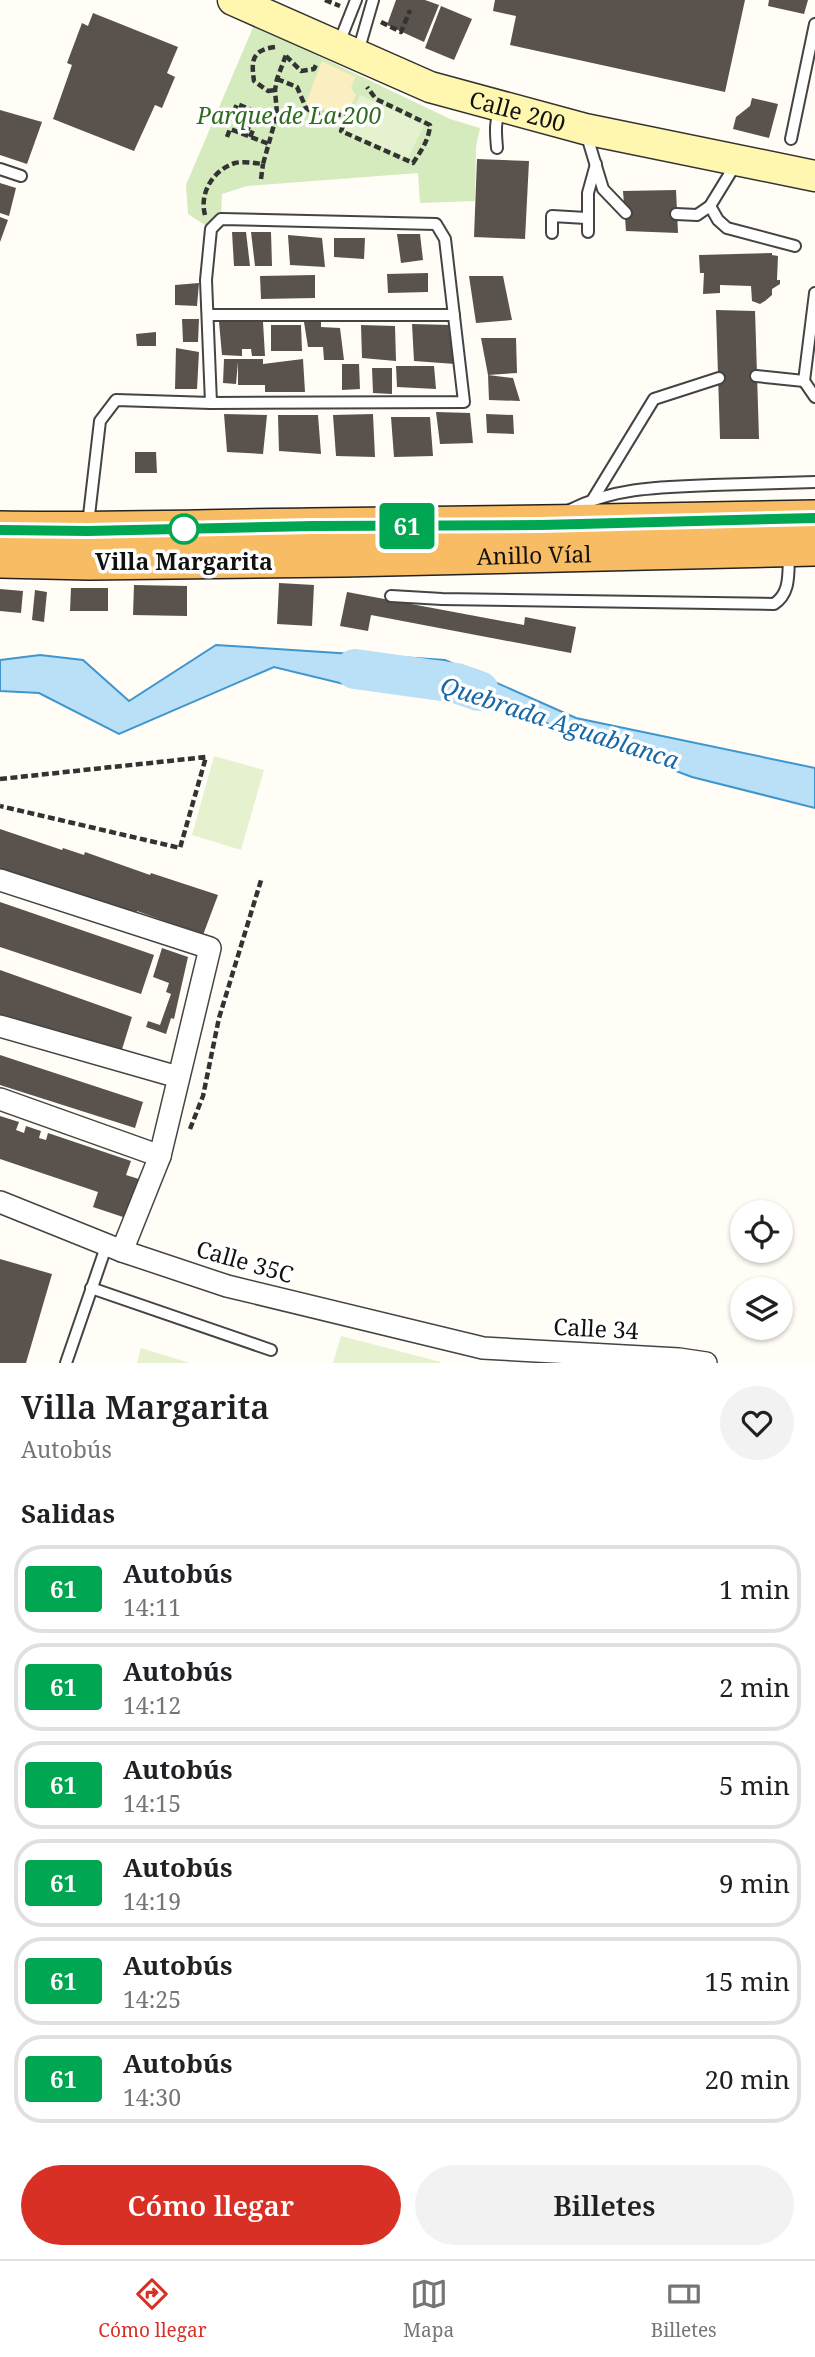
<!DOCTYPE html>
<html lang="es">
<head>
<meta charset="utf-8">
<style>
  body { margin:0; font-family:"Noto Serif",serif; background:#f2f2f2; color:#202124; height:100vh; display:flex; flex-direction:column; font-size:26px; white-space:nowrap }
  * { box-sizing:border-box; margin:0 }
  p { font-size:23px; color:#757577 }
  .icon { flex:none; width:38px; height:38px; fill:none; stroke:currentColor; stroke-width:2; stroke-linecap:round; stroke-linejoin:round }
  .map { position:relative; height:1363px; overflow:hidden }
  .side { display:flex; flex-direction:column; background:#fff; flex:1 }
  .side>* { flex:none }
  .badge { padding:0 14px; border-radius:5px; font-size:24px; line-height:46px }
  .controls { position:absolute; left:730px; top:1200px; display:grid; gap:14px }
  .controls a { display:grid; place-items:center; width:63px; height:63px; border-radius:50%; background:#fff; box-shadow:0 2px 5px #0004; font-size:35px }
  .map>.badge { position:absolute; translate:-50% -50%; box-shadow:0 0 0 4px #fff }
  h2 { padding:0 21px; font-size:26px; line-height:63px }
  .round { display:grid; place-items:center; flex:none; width:74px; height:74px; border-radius:37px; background:#f2f2f2 }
  .head { display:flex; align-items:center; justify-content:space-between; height:119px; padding:0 21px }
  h1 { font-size:33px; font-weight:600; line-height:52px }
  .primary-button { display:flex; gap:14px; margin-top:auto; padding:14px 21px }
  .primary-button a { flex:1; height:80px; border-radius:42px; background:#d93025; color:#fff; font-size:28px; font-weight:600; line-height:80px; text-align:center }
  .primary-button a+a { background:#f2f2f2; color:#202124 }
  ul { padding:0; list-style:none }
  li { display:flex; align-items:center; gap:21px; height:88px; margin:0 14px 10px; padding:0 7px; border:4px solid #e0e0e0; border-radius:28px }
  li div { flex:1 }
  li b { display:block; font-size:26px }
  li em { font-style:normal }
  li .badge { min-width:77px; font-weight:700; text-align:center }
  .dock { display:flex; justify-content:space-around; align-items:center; height:98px; border-top:2px solid #e0e0e0; background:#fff; font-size:19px; color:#757577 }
  .dock a { display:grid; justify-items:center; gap:4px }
  .dock .selected { color:#d93025 }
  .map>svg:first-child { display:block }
  .green { fill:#d5ebbd }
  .sand { fill:#fbeec1 }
  .pitch { fill:#e6f2cf }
  .water { fill:#b9e0f7; stroke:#3f96cf; stroke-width:2 }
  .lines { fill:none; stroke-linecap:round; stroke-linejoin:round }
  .river { stroke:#b9e0f7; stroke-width:40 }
  .building { fill:#5a524d }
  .service-casing { stroke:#444; stroke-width:14 }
  .minor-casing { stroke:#444; stroke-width:24 }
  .secondary-casing { stroke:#333; stroke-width:33 }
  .trunk-casing { stroke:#222; stroke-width:38 }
  .path { stroke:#333; stroke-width:4.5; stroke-dasharray:7 3.5; stroke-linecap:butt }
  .service { stroke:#fff; stroke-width:10 }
  .minor { stroke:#fff; stroke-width:21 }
  .secondary { stroke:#fff6b0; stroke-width:30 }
  .trunk { stroke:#f7bc64; stroke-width:35 }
  .line-casing { stroke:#fff; stroke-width:16 }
  .line { stroke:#00a651; stroke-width:10 }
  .stop-dot { fill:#fff; stroke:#00a651; stroke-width:3.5 }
  .labels { text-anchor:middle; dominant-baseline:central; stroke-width:7; stroke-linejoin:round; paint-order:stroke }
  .street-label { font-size:23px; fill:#111; stroke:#fff }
  .park-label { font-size:23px; font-style:italic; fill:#2f6b1f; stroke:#fff }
  .stop-label { font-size:23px; font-weight:bold; fill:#111; stroke:#fff }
  .water-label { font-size:24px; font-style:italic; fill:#1768a6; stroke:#fff }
</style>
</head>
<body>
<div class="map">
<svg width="815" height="1363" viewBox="0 0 815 1363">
  <rect width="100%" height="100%" fill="#fffdf5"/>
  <path class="green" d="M254 25 450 119 480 128 476 147 475 201 420 203 418 173 247 186 222 194 221 219 211 229 188 214 186 185Z"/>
  <path class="sand" d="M322 61 355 77 351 88 356 95 348 112 309 107 306 103Z"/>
  <g class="pitch">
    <path d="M360 95 424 125 408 159 344 130Z"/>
    <path d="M214 756 264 770 241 850 192 835Z"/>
    <path d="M341 1336 441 1362 440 1363H333Z"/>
    <path d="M141 1348 190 1363H137Z"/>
  </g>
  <path class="water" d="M216 645 445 660 576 718 815 768V808L692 777 417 675 348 685 274 667 119 734 39 693 0 691V660L40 655 83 660 129 701Z"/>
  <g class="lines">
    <path class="river" d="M355 669 456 683 479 691"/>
  </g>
  <g class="building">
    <path d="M396 0H425L439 5 424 42 387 25Z"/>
    <path d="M495 0H745L725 92 510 45 516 16 493 11Z"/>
    <path d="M769 0H808L804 14 768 6Z"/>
    <path d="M441 6 472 19 454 60 425 48Z"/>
    <path d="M93 13 178 47 167 73 175 77 162 108 155 105 134 151 53 119 72 65 67 63 82 23 88 26Z"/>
    <path d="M752 98 778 104 769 138 733 129 736 117 750 106Z"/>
    <path d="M0 110 42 122 27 164 0 155Z"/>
    <path d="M477 159 529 161 525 239 474 237Z"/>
    <path d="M0 183 16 188 9 216 0 213Z"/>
    <path d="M676 190 678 233 626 231 623 191Z"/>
    <path d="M0 217 8 220 0 242Z"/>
    <path d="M232 232H246L250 266H234Z"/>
    <path d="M251 232H271L272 266H255Z"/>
    <path d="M397 234H420L423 260 401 263Z"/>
    <path d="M288 235 322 238 325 267 290 265Z"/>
    <path d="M334 238H365L364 259 334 257Z"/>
    <path d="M772 253V255L778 256 777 280H780V284L772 289V295L765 301 760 304 752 301 751 286 720 285V293L703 294 704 273H700L699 255Z"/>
    <path d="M428 273V292L388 293 387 274Z"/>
    <path d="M315 275V298L261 299 260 276Z"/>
    <path d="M469 276H503L512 320 476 323Z"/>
    <path d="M199 283 197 306 175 305V285Z"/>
    <path d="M716 310 755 311 759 439H720Z"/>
    <path d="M182 319H199L198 342H183Z"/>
    <path d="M219 322H263L265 356H252L251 349H242V356L222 355Z"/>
    <path d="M304 322H321V327L340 328 344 360H324L323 347H308Z"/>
    <path d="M412 324 450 325 455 364 414 361Z"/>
    <path d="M271 325H301L302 351H271Z"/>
    <path d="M361 325 395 326 396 361 362 358Z"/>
    <path d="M156 332V346H137L136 334Z"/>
    <path d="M481 338H516L517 373 488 375Z"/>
    <path d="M176 348 199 352 197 389H175Z"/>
    <path d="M224 359H263V364L303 359 305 392H265V385H238V362L236 384 223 383Z"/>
    <path d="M342 364H359L360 389 342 390Z"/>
    <path d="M396 366H434L436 389 397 387Z"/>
    <path d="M372 368H392V394L373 393Z"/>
    <path d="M488 375 513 378 520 401 489 400Z"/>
    <path d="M436 412 470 413 473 443 440 444Z"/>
    <path d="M224 414 267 415 263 454 227 452Z"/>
    <path d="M373 414 375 457 336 456 333 415Z"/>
    <path d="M486 414 513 415 514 434 487 433Z"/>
    <path d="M278 415H318L321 454 279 451Z"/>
    <path d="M391 417H430L433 456 394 457Z"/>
    <path d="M135 452H156L157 473H135Z"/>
    <path d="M279 583 314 585 312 626 277 624Z"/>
    <path d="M134 585 187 586V616L133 615Z"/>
    <path d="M71 588H108V611H70Z"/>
    <path d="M0 589 23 591 21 613 0 611Z"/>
    <path d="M35 590 47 592 44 622 32 620Z"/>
    <path d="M347 592 524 625 525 617 576 627 571 653 371 615 368 631 340 626Z"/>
    <path d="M0 829 62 850 63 848 84 855 85 852 150 875 151 873 218 895 203 935 137 911 136 914 71 891 70 894 0 872Z"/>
    <path d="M0 902 154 955 141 994 0 947Z"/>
    <path d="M162 948 188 957 174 1019 171 1018 166 1034 146 1027 148 1021 160 1025 171 994 166 992 169 983 153 977Z"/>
    <path d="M0 970 132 1017 119 1059 0 1018Z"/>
    <path d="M0 1055 143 1102 135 1128 0 1085Z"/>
    <path d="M0 1116 19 1122 16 1130 24 1133 26 1126 41 1131 39 1138 46 1140 48 1133 131 1161 126 1175 142 1180 129 1219 93 1207 98 1192 0 1159Z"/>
    <path d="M0 1259 52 1274 26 1363H0Z"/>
  </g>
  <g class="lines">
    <defs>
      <g id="service">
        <path d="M339 43 356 0"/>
        <path d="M358 52 373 0"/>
        <path d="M586 133 603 189 626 213"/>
        <path d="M791 139 815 24"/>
        <path d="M497 148C496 135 494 121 501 109"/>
        <path d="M0 169 21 176"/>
        <path d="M710 206 718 220 727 228 795 246"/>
        <path d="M676 214 697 215 710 206 737 162"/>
        <path d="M588 232V193L596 164"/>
        <path d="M552 233V216L586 218"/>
        <path d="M815 293 804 381 815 397"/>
        <path d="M208 315H454"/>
        <path d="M756 376 804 381"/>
        <path d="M593 499 654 399 719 378"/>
        <path d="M570 510C615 487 662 487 712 485 746 484 781 483 815 482"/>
        <path d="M88 524 100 421 116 400 211 403 464 402 445 239 436 224 221 219 211 229 206 280 211 403"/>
        <path d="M391 596 442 599 774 604C791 593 788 573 789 555"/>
        <path d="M91 1288 271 1350"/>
        <path d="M66 1363 107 1244"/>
      </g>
      <g id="minor">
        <path d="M0 880 210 948 160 1156 122 1251"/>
        <path d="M0 1026 178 1077"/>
        <path d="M0 1099 160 1156"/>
        <path d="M0 1202 122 1251 227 1286 483 1348 679 1359 706 1363"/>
      </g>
      <g id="secondary">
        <path id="s1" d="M233 0 430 87 585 129 815 176"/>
      </g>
      <g id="trunk">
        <path d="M0 529C104 531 208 527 312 526 480 524 647 522 815 518"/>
        <path id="s2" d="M0 560 89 562 344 559 815 548"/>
      </g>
    </defs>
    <use href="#service" class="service-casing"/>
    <use href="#minor" class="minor-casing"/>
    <use href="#secondary" class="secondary-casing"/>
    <use href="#trunk" class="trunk-casing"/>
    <g class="path">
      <path d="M325 0 340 6"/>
      <path d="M381 22 401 32 410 10"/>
      <path d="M275 47C252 50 251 60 254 81L268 91 275 90"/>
      <path d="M286 56 301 71 314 69 317 63"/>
      <path d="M277 79 297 87 306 108 312 112 349 116"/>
      <path d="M347 116 341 131 413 163C421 151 429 140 430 125L376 99 367 87"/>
      <path d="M227 137 230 129 269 144"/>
      <path d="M250 137 253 130 230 120 237 104 252 110"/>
      <path d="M261 179 263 164"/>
      <path d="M205 215C199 193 213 170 235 163 244 161 254 163 263 164L277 114 275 90 277 79 286 55"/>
      <path d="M0 779 206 757 180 848 0 806"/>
      <path d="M190 1129 203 1096 219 1018 262 877"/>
    </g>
    <use href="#service" class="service"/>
    <use href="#minor" class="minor"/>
    <use href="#secondary" class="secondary"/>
    <use href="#trunk" class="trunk"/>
  </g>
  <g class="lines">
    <defs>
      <path id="line" d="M0 530 88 531 313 526 541 525 815 518"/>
    </defs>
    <use href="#line" class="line-casing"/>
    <use href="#line" class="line"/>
  </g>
  <circle class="stop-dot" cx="184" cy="529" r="14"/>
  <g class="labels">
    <g class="street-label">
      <text stroke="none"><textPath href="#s1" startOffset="306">Calle 200</textPath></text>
      <text stroke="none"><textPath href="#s2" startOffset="534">Anillo Víal</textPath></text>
      <text transform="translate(245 1261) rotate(16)">Calle 35C</text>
      <text transform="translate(596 1328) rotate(3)">Calle 34</text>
    </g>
    <g class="park-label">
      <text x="289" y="115">Parque de La 200</text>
    </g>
    <g class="stop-label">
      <text x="184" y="561">Villa Margarita</text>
    </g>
    <g class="water-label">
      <text transform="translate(560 722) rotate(18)">Quebrada Aguablanca</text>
    </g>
  </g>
</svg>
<div class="controls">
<a><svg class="icon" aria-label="locate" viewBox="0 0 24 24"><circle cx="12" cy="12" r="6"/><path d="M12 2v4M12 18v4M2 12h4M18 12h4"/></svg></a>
<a><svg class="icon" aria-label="layers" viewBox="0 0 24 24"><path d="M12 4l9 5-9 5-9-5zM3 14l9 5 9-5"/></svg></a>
</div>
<b class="badge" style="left:407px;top:526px;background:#00a651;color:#fff">61</b>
</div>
<section class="side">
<div class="head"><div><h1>Villa Margarita</h1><p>Autobús</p></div><a class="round"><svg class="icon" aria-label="heart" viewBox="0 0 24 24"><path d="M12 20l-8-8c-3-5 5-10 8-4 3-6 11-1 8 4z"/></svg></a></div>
<h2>Salidas</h2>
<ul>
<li><span class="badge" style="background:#00a651;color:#fff">61</span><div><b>Autobús</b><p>14:11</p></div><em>1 min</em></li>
<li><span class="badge" style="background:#00a651;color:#fff">61</span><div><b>Autobús</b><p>14:12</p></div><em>2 min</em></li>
<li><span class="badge" style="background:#00a651;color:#fff">61</span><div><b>Autobús</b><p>14:15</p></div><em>5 min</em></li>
<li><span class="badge" style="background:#00a651;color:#fff">61</span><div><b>Autobús</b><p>14:19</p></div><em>9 min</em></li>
<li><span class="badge" style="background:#00a651;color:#fff">61</span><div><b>Autobús</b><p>14:25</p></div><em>15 min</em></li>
<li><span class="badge" style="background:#00a651;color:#fff">61</span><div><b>Autobús</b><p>14:30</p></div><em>20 min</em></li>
</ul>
<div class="primary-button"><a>Cómo llegar</a><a>Billetes</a></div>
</section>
<nav class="dock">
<a class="selected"><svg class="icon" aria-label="directions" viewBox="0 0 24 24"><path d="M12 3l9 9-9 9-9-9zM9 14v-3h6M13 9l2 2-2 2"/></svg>Cómo llegar</a>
<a><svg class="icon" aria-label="map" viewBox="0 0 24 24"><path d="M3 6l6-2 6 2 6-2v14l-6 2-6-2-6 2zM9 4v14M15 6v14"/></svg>Mapa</a>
<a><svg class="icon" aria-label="tickets" viewBox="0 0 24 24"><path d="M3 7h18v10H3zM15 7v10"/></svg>Billetes</a>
</nav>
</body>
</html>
